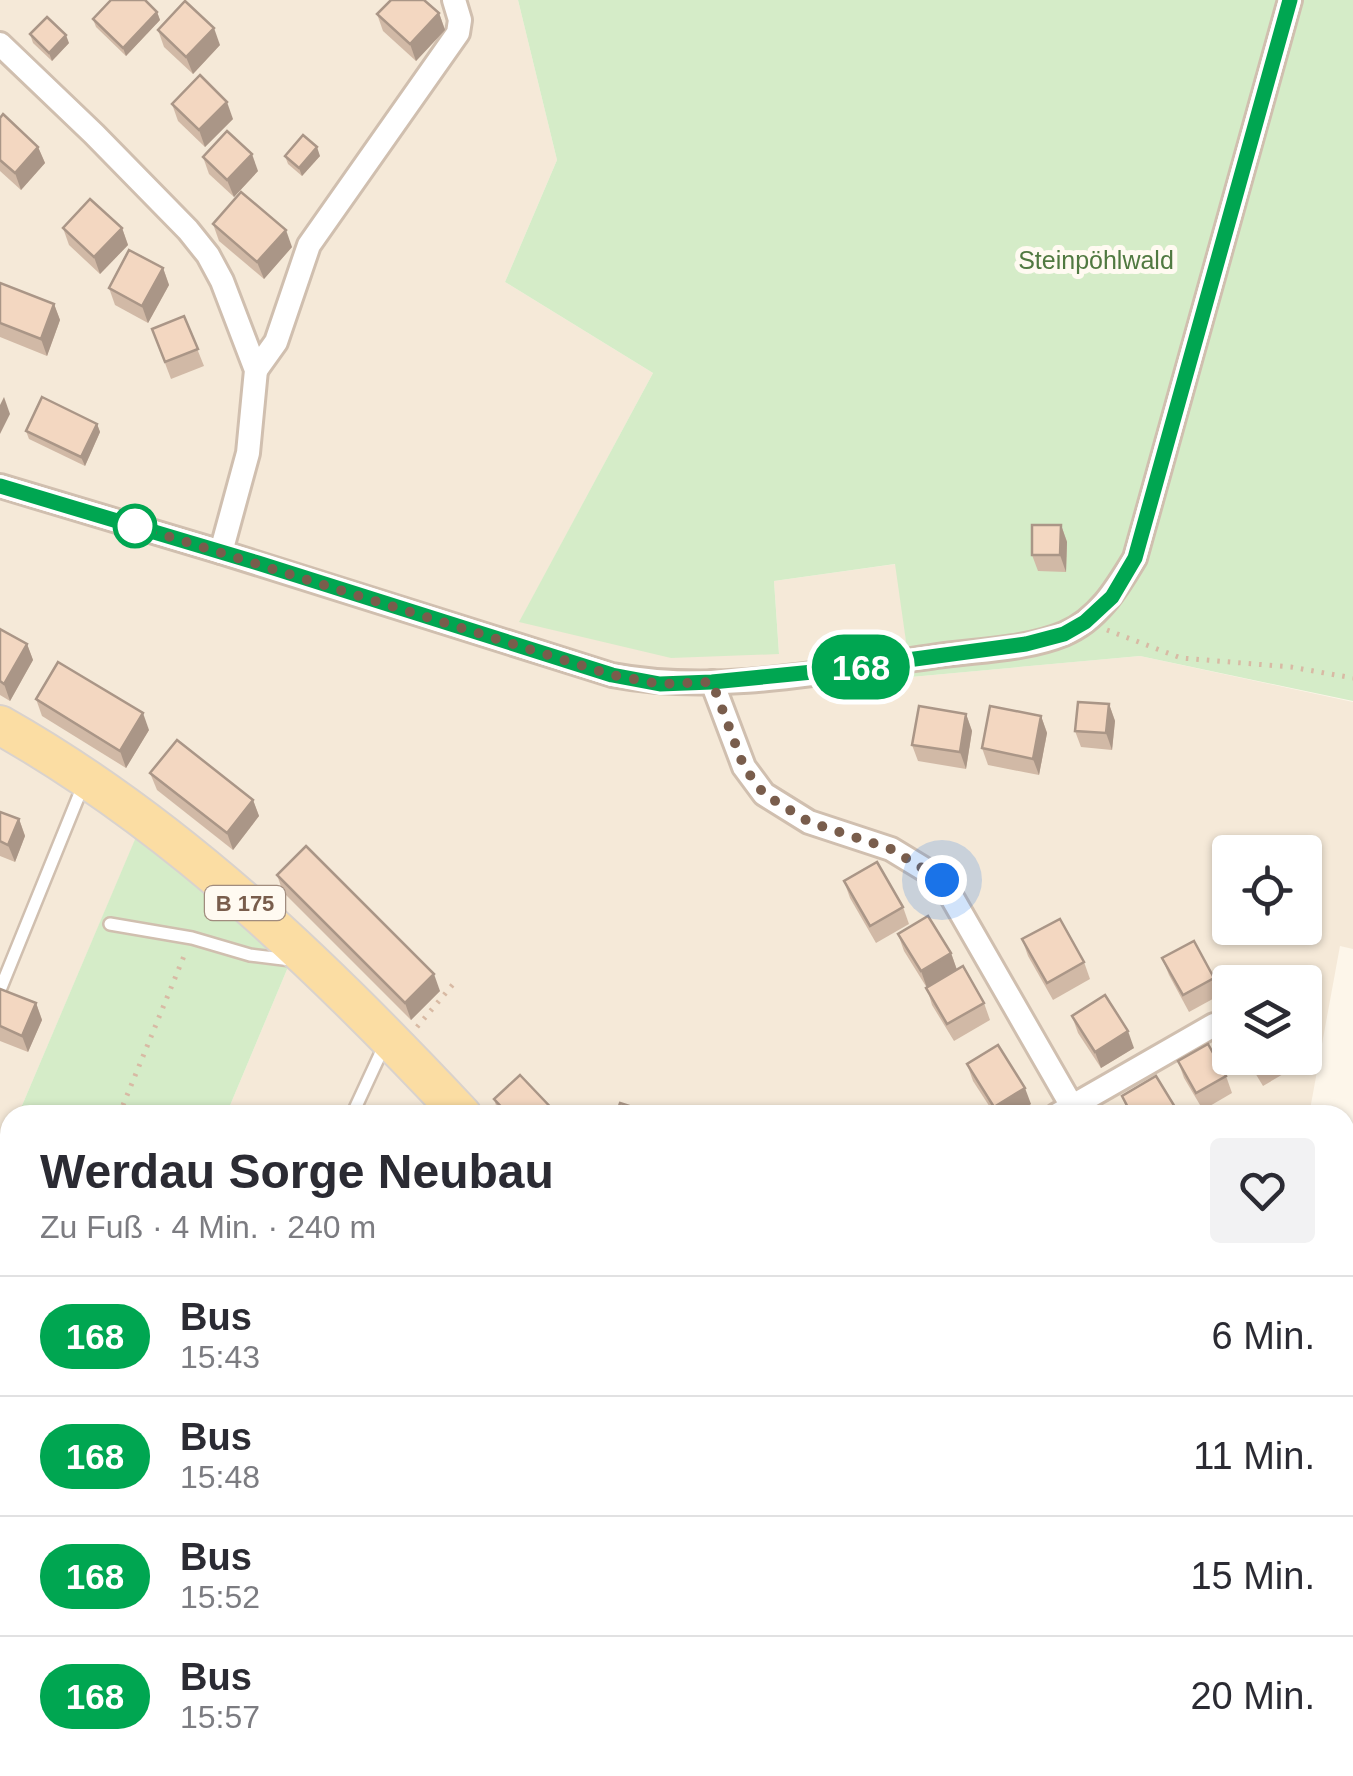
<!DOCTYPE html>
<html lang="de">
<head>
<meta charset="utf-8">
<style>
  body { margin:0; font-family:Arial,sans-serif; background:#f2f2f3; color:#2b2b33; height:100vh; display:flex; flex-direction:column; font-size:38px; white-space:nowrap }
  * { box-sizing:border-box; margin:0 }
  p { font-size:32px; color:#7c7c81 }
  .icon { flex:none; width:55px; height:55px; fill:none; stroke:currentColor; stroke-width:2; stroke-linecap:round; stroke-linejoin:round }
  .map { position:relative; flex:1; overflow:hidden }
  .side { position:absolute; left:0px; top:1105px; width:1355px; height:672px; display:flex; flex-direction:column; background:#fff; border-radius:30px 30px 0 0; box-shadow:0 2px 8px #0004 }
  .side>* { flex:none }
  .badge { padding:0 20px; border-radius:32px; font-size:35px; line-height:65px }
  .tools { position:absolute; left:1212px; top:835px; display:grid; gap:20px }
  .tools a { display:grid; place-items:center; width:110px; height:110px; border-radius:10px; background:#fff; box-shadow:0 2px 8px #0004; font-size:50px }
  .you { position:absolute; width:50px; height:50px; margin:-25px; border:8px solid #fff; border-radius:50%; background:#1a73e8; box-shadow:0 0 0 15px #1a73e833 }
  .map>.badge { position:absolute; translate:-50% -50%; box-shadow:0 0 0 5px #fff }
  .round { display:grid; place-items:center; flex:none; width:105px; height:105px; border-radius:10px; background:#f2f2f3 }
  .head { display:flex; align-items:center; justify-content:space-between; height:170px; padding:0 40px }
  h1 { font-size:48px; font-weight:700; line-height:75px }
  ul { padding:0; list-style:none }
  li { display:flex; align-items:center; gap:30px; height:120px; padding:0 40px; border-top:2px solid #e1e1e2 }
  li div { flex:1 }
  li b { display:block; font-size:38px }
  li em { font-style:normal }
  li .badge { min-width:110px; font-weight:700; text-align:center }
  .map>svg:first-child { display:block }
  .residential { fill:#f5e9d8; fill-rule:evenodd }
  .green { fill:#d5ecc8 }
  .lines { fill:none; stroke-linecap:round; stroke-linejoin:round }
  .lane-casing { stroke:#d0bfaf; stroke-width:16 }
  .street-casing { stroke:#d0bfaf; stroke-width:28 }
  .primary-casing { stroke:#d9d2cd; stroke-width:42 }
  .path { stroke:#d8baa4; stroke-width:5; stroke-dasharray:2.5 8; stroke-linecap:butt }
  .lane { stroke:#fff; stroke-width:11 }
  .street { stroke:#fff; stroke-width:22 }
  .primary { stroke:#fbdda3; stroke-width:38 }
  .wall { fill:#d1b9a6 }
  .shaded-wall { fill:#aa9687 }
  .building { fill:#f3d7c1; stroke:#aa9687; stroke-width:2.5 }
  .line-casing { stroke:#fff; stroke-width:22 }
  .line { stroke:#00a651; stroke-width:15 }
  .walk { stroke:#795d4c; stroke-width:10; stroke-dasharray:0 18 }
  .stop-dot { fill:#fff; stroke:#00a651; stroke-width:5 }
  .labels { text-anchor:middle; dominant-baseline:central; stroke-width:10; stroke-linejoin:round; paint-order:stroke }
  .shield { fill:#fffaf1; stroke:#a18c7e; stroke-width:2.5 }
  .shield-label { font-size:22px; font-weight:bold; fill:#795d4c }
  .park-label { font-size:25px; fill:#507941; stroke:#fffaf1 }
</style>
</head>
<body>
<div class="map">
<svg width="1353" height="1776" viewBox="0 0 1353 1776">
  <rect width="100%" height="100%" fill="#fdf6ea"/>
  <g class="residential">
    <path d="M0 0H518L557 160 505 282 653 373 520 621 779 653 774 581 896 564 911 677 1140 656 1353 702V949L1340 946 1309 1115H226L291 960 136 838 18 1115H10V1135L0 1158ZM1230 852H1305V928H1230ZM1230 982H1305V1058H1230Z"/>
    <path d="M1345 1516 1353 1530V1776H828L832 1768H1345Z"/>
  </g>
  <g class="green">
    <path d="M518 0H1353V701L1140 656 911 677 895 564 774 581 779 654 671 658 519 622 653 373 505 282 557 160Z"/>
    <path d="M136 837 291 960 226 1115H18Z"/>
    <path d="M10 1135V1454L0 1452V1158Z"/>
    <path d="M0 1463 10 1464V1768H832L828 1776H0Z"/>
  </g>
  <g class="lines">
    <defs>
      <g id="lane">
        <path d="M110 924 192 938 250 955 291 960"/>
        <path d="M0 990 84 783"/>
        <path d="M352 1115 384 1046"/>
      </g>
      <g id="street">
        <path d="M0 44 94 134 188 230 208 255 222 281 256 370 248 453 221 552"/>
        <path d="M256 370 276 342 309 245 458 33 460 20 454 0"/>
        <path d="M0 486 221 552 612 675C718 695 830 671 937 656 978 650 1025 650 1064 634 1098 620 1117 588 1135 558L1290 0"/>
        <path d="M712 682 744 767 764 794 809 822 891 849 942 880 1077 1115"/>
        <path d="M1057 1115 1214 1025"/>
        <path d="M989 1772 995 1776"/>
      </g>
      <g id="primary">
        <path d="M0 725C177 825 324 968 462 1115"/>
        <path d="M1345 1746H1353"/>
      </g>
    </defs>
    <use href="#lane" class="lane-casing"/>
    <use href="#street" class="street-casing"/>
    <use href="#primary" class="primary-casing"/>
    <g class="path">
      <path d="M1107 630 1181 658 1291 667 1353 678"/>
      <path d="M417 1027 455 982"/>
      <path d="M119 1115 184 956"/>
      <path d="M0 1301 10 1305"/>
      <path d="M0 1670 10 1677"/>
      <path d="M133 1768 143 1776"/>
    </g>
    <use href="#lane" class="lane"/>
    <use href="#street" class="street"/>
    <use href="#primary" class="primary"/>
  </g>
  <g class="wall">
    <path d="M157 12 160 20 126 56 96 27 93 19Z"/>
    <path d="M439 13 445 30 416 61 383 31 377 14Z"/>
    <path d="M158 30 220 45 193 74 164 47Z"/>
    <path d="M30 34 69 43 52 61 33 43Z"/>
    <path d="M172 104 233 119 205 147 178 121Z"/>
    <path d="M0 118 38 147 45 163 21 190 0 171Z"/>
    <path d="M285 156H320L302 176 288 164Z"/>
    <path d="M203 157 258 171 234 197 209 174Z"/>
    <path d="M213 224 292 247 264 279 219 241Z"/>
    <path d="M63 228H122L128 245 100 274 69 245Z"/>
    <path d="M163 268 169 285 148 323 115 305 109 288Z"/>
    <path d="M0 283 54 304 60 320 47 356 0 337Z"/>
    <path d="M184 316 204 366 171 379 152 329Z"/>
    <path d="M97 424 100 432 85 466 29 439 26 431Z"/>
    <path d="M1061 525 1067 542 1066 572 1038 571 1032 555Z"/>
    <path d="M0 629 27 644 33 660 10 701 0 695Z"/>
    <path d="M36 699 149 730 126 768 42 716Z"/>
    <path d="M1109 704 1115 721 1112 750 1081 747 1075 731Z"/>
    <path d="M966 714 972 731 966 769 918 761 912 745Z"/>
    <path d="M1041 716 1047 733 1039 775 988 765 982 748Z"/>
    <path d="M150 773 253 800 259 816 233 850 157 790Z"/>
    <path d="M0 812 19 819 25 836 15 862 0 856Z"/>
    <path d="M277 875 440 991 411 1020 283 892Z"/>
    <path d="M844 881 903 907 909 924 876 943 850 898Z"/>
    <path d="M898 934 951 953 957 970 984 1003 990 1020 954 1041 932 1005 927 988 904 951Z"/>
    <path d="M1022 939 1084 962 1090 979 1053 1000 1028 956Z"/>
    <path d="M1162 958 1214 978 1220 995 1189 1012 1169 975Z"/>
    <path d="M0 989 36 1003 42 1020 28 1052 0 1041Z"/>
    <path d="M1072 1016 1134 1048 1101 1068 1078 1033Z"/>
    <path d="M1246 1058H1300L1302 1063 1263 1086Z"/>
    <path d="M1178 1061 1226 1076 1232 1093 1203 1110 1184 1078Z"/>
    <path d="M967 1064 1031 1104 1014 1115H995L973 1081Z"/>
    <path d="M1122 1096 1175 1107 1177 1115H1129Z"/>
    <path d="M494 1099 558 1115H499Z"/>
  </g>
  <g class="shaded-wall">
    <path d="M157 12 160 20 126 56 123 48Z"/>
    <path d="M439 13 445 30 416 61 410 44Z"/>
    <path d="M214 28 220 45 193 74 186 57Z"/>
    <path d="M66 35 69 43 52 61 49 53Z"/>
    <path d="M227 102 233 119 205 147 199 130Z"/>
    <path d="M38 147 45 163 21 190 15 173Z"/>
    <path d="M317 147 320 156 302 176 299 168Z"/>
    <path d="M252 154 258 171 234 197 227 180Z"/>
    <path d="M122 228 128 245 100 274 94 257Z"/>
    <path d="M286 230 292 247 264 279 257 262Z"/>
    <path d="M163 268 169 285 148 323 142 306Z"/>
    <path d="M54 304 60 320 47 356 41 339Z"/>
    <path d="M4 397 10 414 0 434V405Z"/>
    <path d="M97 424 100 432 85 466 81 457Z"/>
    <path d="M1061 525 1067 542 1066 572 1060 555Z"/>
    <path d="M27 644 33 660 10 701 4 684Z"/>
    <path d="M1109 704 1115 721 1112 750 1106 733Z"/>
    <path d="M143 713 149 730 126 768 120 751Z"/>
    <path d="M966 714 972 731 966 769 960 752Z"/>
    <path d="M1041 716 1047 733 1039 775 1033 759Z"/>
    <path d="M253 800 259 816 233 850 227 833Z"/>
    <path d="M19 819 25 836 15 862 8 845Z"/>
    <path d="M951 953 957 970 927 988 921 971Z"/>
    <path d="M434 974 440 991 411 1020 405 1003Z"/>
    <path d="M36 1003 42 1020 28 1052 22 1036Z"/>
    <path d="M1128 1031 1134 1048 1101 1068 1095 1052Z"/>
    <path d="M1025 1088 1031 1104 1014 1115H997L994 1107Z"/>
  </g>
  <g class="building">
    <path d="M111 0H145L157 12 123 48 93 19Z"/>
    <path d="M391 0H424L439 13 410 44 377 14Z"/>
    <path d="M185 1 214 28 186 57 158 30Z"/>
    <path d="M47 17 66 35 49 53 30 34Z"/>
    <path d="M200 75 227 102 199 130 172 104Z"/>
    <path d="M3 114 38 147 15 173 0 160V118Z"/>
    <path d="M227 131 252 154 227 180 203 157Z"/>
    <path d="M303 135 317 147 299 168 285 156Z"/>
    <path d="M241 192 286 230 257 262 213 224Z"/>
    <path d="M90 199 122 228 94 257 63 228Z"/>
    <path d="M129 250 163 268 142 306 109 288Z"/>
    <path d="M0 283 54 304 41 339 0 323Z"/>
    <path d="M184 316 198 349 165 362 152 329Z"/>
    <path d="M42 397 97 424 81 457 26 431Z"/>
    <path d="M1032 525H1061L1060 555H1032Z"/>
    <path d="M0 629 27 644 4 684 0 681Z"/>
    <path d="M58 662 143 713 120 751 36 699Z"/>
    <path d="M1078 702 1109 704 1106 733 1075 731Z"/>
    <path d="M919 706 966 714 960 752 912 745Z"/>
    <path d="M990 706 1041 716 1033 759 982 748Z"/>
    <path d="M177 740 253 800 227 833 150 773Z"/>
    <path d="M0 812 19 819 8 845 0 841Z"/>
    <path d="M306 846 434 974 405 1003 277 875Z"/>
    <path d="M877 862 903 907 870 926 844 881Z"/>
    <path d="M928 916 951 953 921 971 898 934Z"/>
    <path d="M1060 919 1084 962 1047 983 1022 939Z"/>
    <path d="M1194 941 1214 978 1183 995 1162 958Z"/>
    <path d="M963 966 984 1003 947 1024 926 988Z"/>
    <path d="M0 989 36 1003 22 1036 0 1026Z"/>
    <path d="M1105 995 1128 1031 1095 1052 1072 1016Z"/>
    <path d="M1208 1044 1226 1076 1196 1093 1178 1061Z"/>
    <path d="M998 1045 1025 1088 994 1107 967 1064Z"/>
    <path d="M1250 1058H1277L1257 1069Z"/>
    <path d="M520 1075 558 1115H509L494 1099Z"/>
    <path d="M1156 1076 1175 1107 1161 1115H1132L1122 1096Z"/>
    <path d="M620 1103 651 1113 650 1115H616Z"/>
    <path d="M922 1107 926 1115H908Z"/>
    <path d="M837 1768H928L947 1776H833Z"/>
  </g>
  <g class="lines">
    <defs>
      <path id="line" d="M0 486 258 563 612 675 660 684 712 682 833 670 1026 644 1064 634 1085 622 1112 597 1135 558 1290 0"/>
    </defs>
    <use href="#line" class="line-casing"/>
    <use href="#line" class="line"/>
    <path class="walk" d="M135 526 612 675 660 684 712 682 744 767 764 794 809 822 891 849 942 880"/>
  </g>
  <circle class="stop-dot" cx="135" cy="526" r="20"/>
  <g class="labels">
    <rect class="shield" x="205" y="886" width="80" height="34" rx="8"/>
    <g class="shield-label">
      <text x="245" y="903">B 175</text>
    </g>
    <g class="park-label">
      <text x="1096" y="260">Steinpöhlwald</text>
    </g>
  </g>
</svg>
<div class="tools">
<a><svg class="icon" aria-label="locate" viewBox="0 0 24 24"><circle cx="12" cy="12" r="6"/><path d="M12 2v4M12 18v4M2 12h4M18 12h4"/></svg></a>
<a><svg class="icon" aria-label="layers" viewBox="0 0 24 24"><path d="M12 4l9 5-9 5-9-5zM3 14l9 5 9-5"/></svg></a>
</div>
<div class="you" style="left:942px;top:880px"></div>
<b class="badge" style="left:861px;top:667px;background:#00a651;color:#fff">168</b>
<section class="side">
<div class="head"><div><h1>Werdau Sorge Neubau</h1><p>Zu Fuß · 4 Min. · 240 m</p></div><a class="round"><svg class="icon" aria-label="heart" viewBox="0 0 24 24"><path d="M12 20l-8-8c-3-5 5-10 8-4 3-6 11-1 8 4z"/></svg></a></div>
<ul>
<li><span class="badge" style="background:#00a651;color:#fff">168</span><div><b>Bus</b><p>15:43</p></div><em>6 Min.</em></li>
<li><span class="badge" style="background:#00a651;color:#fff">168</span><div><b>Bus</b><p>15:48</p></div><em>11 Min.</em></li>
<li><span class="badge" style="background:#00a651;color:#fff">168</span><div><b>Bus</b><p>15:52</p></div><em>15 Min.</em></li>
<li><span class="badge" style="background:#00a651;color:#fff">168</span><div><b>Bus</b><p>15:57</p></div><em>20 Min.</em></li>
</ul>
</section>
</div>
</body>
</html>
